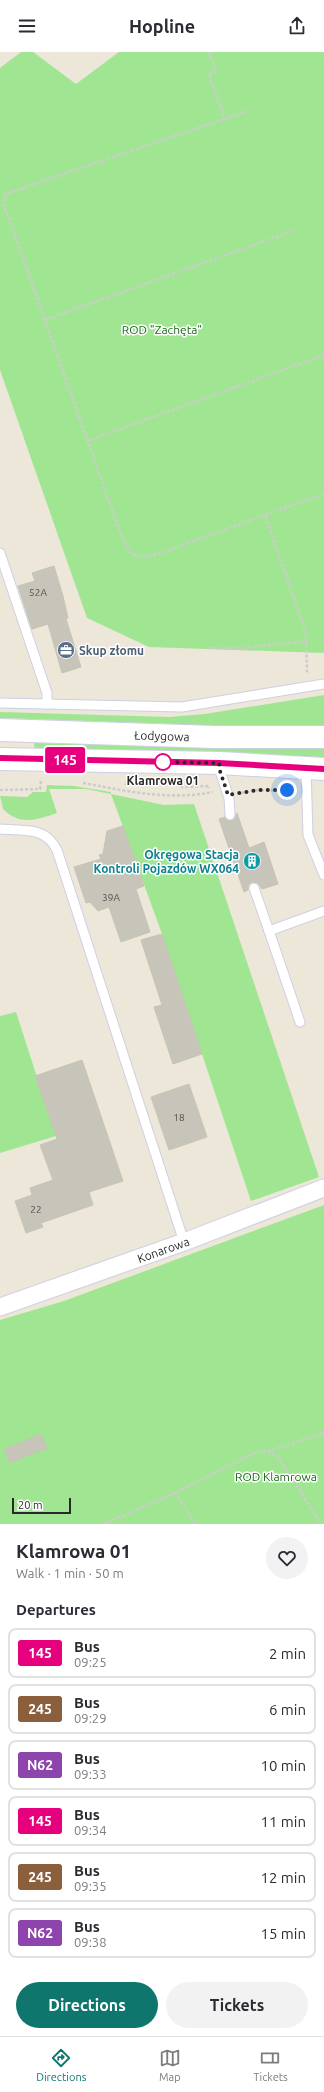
<!DOCTYPE html>
<html lang="en">
<head>
<meta charset="utf-8">
<style>
  body { margin:0; font-family:Ubuntu,sans-serif; background:#f2f2f3; color:#2b2b33; height:100vh; display:flex; flex-direction:column; font-size:15px; white-space:nowrap }
  * { box-sizing:border-box; margin:0 }
  p { font-size:13px; color:#7c7c81 }
  .icon { flex:none; width:22px; height:22px; fill:none; stroke:currentColor; stroke-width:2; stroke-linecap:round; stroke-linejoin:round }
  .map { position:relative; height:1472px; overflow:hidden }
  .side { display:flex; flex-direction:column; background:#fff; flex:1 }
  .side>* { flex:none }
  .badge { padding:0 8px; border-radius:3px; font-size:14px; line-height:26px }
  .scale { position:absolute; left:12px; bottom:10px; width:59px; box-sizing:border-box; padding-left:4px; border:2px solid #292929; border-top:0; font-size:11px; line-height:14px; white-space:nowrap; color:#292929; -webkit-text-stroke:3px #fff; paint-order:stroke }
  .you { position:absolute; width:20px; height:20px; margin:-10px; border:3px solid #fff; border-radius:50%; background:#1a73e8; box-shadow:0 0 0 6px #1a73e833 }
  .map>.badge { position:absolute; translate:-50% -50%; box-shadow:0 0 0 2px #fff }
  h2 { padding:0 16px; font-size:15px; line-height:36px }
  .round { display:grid; place-items:center; flex:none; width:42px; height:42px; border-radius:21px; background:#f2f2f3 }
  .summary { display:flex; align-items:center; justify-content:space-between; height:68px; padding:0 16px }
  h1 { font-size:19px; font-weight:600; line-height:30px }
  .button { display:flex; gap:8px; margin-top:auto; padding:8px 16px }
  .button a { flex:1; height:46px; border-radius:24px; background:#0f766e; color:#fff; font-size:16px; font-weight:600; line-height:46px; text-align:center }
  .button a+a { background:#f2f2f3; color:#2b2b33 }
  ul { padding:0; list-style:none }
  li { display:flex; align-items:center; gap:12px; height:50px; margin:0 8px 6px; padding:0 8px; border:2px solid #e1e1e2; border-radius:8px }
  li div { flex:1 }
  li b { display:block; font-size:15px }
  li em { font-style:normal }
  li .badge { min-width:44px; font-weight:700; text-align:center }
  header { display:flex; justify-content:space-between; align-items:center; height:52px; padding:0 16px; background:#fff; font-size:18px; font-weight:600 }
  .tab-bar { display:flex; justify-content:space-around; align-items:center; height:56px; border-top:1px solid #e1e1e2; background:#fff; font-size:11px; color:#7c7c81 }
  .tab-bar a { display:grid; justify-items:center; gap:2px }
  .tab-bar .current { color:#0f766e }
  .map>svg:first-child { display:block }
  .green { fill:#a0e692 }
  .building { fill:#c7c4b9; stroke:#c7c4b3 }
  .lines { fill:none; stroke-linecap:round; stroke-linejoin:round }
  .service-casing { stroke:#cecfe3; stroke-width:11 }
  .minor-casing { stroke:#cecfe3; stroke-width:19 }
  .secondary-casing { stroke:#cecfe3; stroke-width:24 }
  .path { stroke:#ccc; stroke-width:2.5; stroke-dasharray:3 2; stroke-linecap:butt }
  .service { stroke:#fff; stroke-width:9 }
  .minor { stroke:#fff; stroke-width:17 }
  .secondary { stroke:#fff; stroke-width:22 }
  .line-casing { stroke:#fff; stroke-width:9 }
  .line { stroke:#e6007e; stroke-width:6 }
  .walk { stroke:#292929; stroke-width:4; stroke-dasharray:0 7.2 }
  .stop-dot { fill:#fff; stroke:#e6007e; stroke-width:2 }
  .labels { text-anchor:middle; dominant-baseline:central; stroke-width:3; stroke-linejoin:round; paint-order:stroke }
  .number-label { font-size:10px; fill:#50504d }
  .park-label { font-size:12px; fill:#186915; stroke:#fff }
  .service-label { font-size:12px; font-weight:bold; fill:#4e5e75; stroke:#fff; text-anchor:start }
  .street-label { font-size:12px; fill:#292929; stroke:#fff }
  .stop-label { font-size:12px; font-weight:bold; fill:#292929; stroke:#fff }
  .culture-label { font-size:12px; font-weight:bold; fill:#0d838f; stroke:#fff; text-anchor:end }
</style>
</head>
<body>
<header><svg class="icon" aria-label="menu" viewBox="0 0 24 24"><path d="M4 6h16M4 12h16M4 18h16"/></svg>Hopline<svg class="icon" aria-label="share" viewBox="0 0 24 24"><path d="M12 15V3M7 8l5-5 5 5M5 13v7h14v-7"/></svg></header>
<div class="map">
<svg width="324" height="1472" viewBox="0 0 324 1472">
  <rect width="100%" height="100%" fill="#ece7d9"/>
  <g class="green">
    <path d="M21 0H33L76 32 119 0H324V601L149 595 87 566 0 318V16Z"/>
    <path d="M324 643V677L0 666V660L170 665 205 662Z"/>
    <path d="M34 691 214 696 324 695V705L119 698 35 700Z"/>
    <path d="M47 733 74 734 111 740V742L164 753 194 752 319 1125 251 1149 162 882 111 742 86 737H49L57 761C36 768 20 774 3 757L0 744 27 745 33 740H46Z"/>
    <path d="M16 960 56 1084 0 1101V964Z"/>
    <path d="M324 1153V1472H0V1268L64 1249Z"/>
  </g>
  <g class="building">
    <path d="M54 514 63 544 68 566 66 567 81 615 62 621 48 572 32 577 18 534 35 529 32 521Z"/>
    <path d="M237 761 249 796 264 790 278 832 262 837 258 831 252 830 249 832 248 838 244 840 219 767 225 765 228 768H233Z"/>
    <path d="M123 774 144 834 136 837 150 880 121 890 109 855 98 859 90 850 86 851 74 815 101 807 99 803 103 802 107 779Z"/>
    <path d="M162 882 202 1002 173 1012 154 955 162 953 141 888Z"/>
    <path d="M82 1008 123 1129 89 1140 93 1153 41 1171 43 1175 26 1181 15 1149 32 1143 30 1136 53 1128 40 1093 57 1087 35 1024Z"/>
    <path d="M189 1032 207 1085 169 1098 151 1045Z"/>
    <path d="M41 1382 47 1396 10 1411 4 1397Z"/>
  </g>
  <g class="lines">
    <defs>
      <g id="service">
        <path d="M0 501 47 641V652"/>
        <path d="M0 651 182 655 324 632"/>
        <path d="M219 711 220 719 229 746 230 763"/>
        <path d="M306 716 308 783 324 823"/>
        <path d="M0 777C23 779 45 774 57 798L184 1190"/>
        <path d="M254 836 269 879"/>
        <path d="M300 970 269 879 324 859"/>
      </g>
      <g id="minor">
        <path id="s1" d="M0 1255 184 1190 324 1136"/>
      </g>
      <g id="secondary">
        <path id="s2" d="M0 678 214 685H324"/>
        <path d="M0 707 219 711 324 717"/>
      </g>
    </defs>
    <use href="#service" class="service-casing"/>
    <use href="#minor" class="minor-casing"/>
    <use href="#secondary" class="secondary-casing"/>
    <g class="path">
      <path d="M209 0 216 20 209 22 225 67"/>
      <path d="M247 59 6 142 3 150 122 486C132 505 134 505 155 503L265 463 306 581 307 621"/>
      <path d="M45 268 295 178"/>
      <path d="M87 389 324 303"/>
      <path d="M265 463 324 442"/>
      <path d="M208 596H241L307 589"/>
      <path d="M83 731C127 739 168 749 213 740"/>
      <path d="M125 732 149 734 155 732"/>
      <path d="M176 732 182 735 209 734V736"/>
      <path d="M0 738 40 737 41 729"/>
      <path d="M241 741 258 738 294 739"/>
      <path d="M268 1399 280 1408 321 1472"/>
      <path d="M175 1441 195 1472"/>
      <path d="M104 1472 175 1441 254 1401 268 1399 324 1381"/>
    </g>
    <use href="#service" class="service"/>
    <use href="#minor" class="minor"/>
    <use href="#secondary" class="secondary"/>
  </g>
  <g class="lines">
    <defs>
      <path id="line" d="M0 706 219 711 324 717"/>
    </defs>
    <use href="#line" class="line-casing"/>
    <use href="#line" class="line"/>
    <path class="walk" d="M163 710 219 711 220 719 228 743 258 738H287"/>
  </g>
  <defs>
    <symbol id="office-disc" viewBox="-11 -11 22 22"><circle r="9.5" fill="#5c6f8a" stroke="#fff"/><path d="M-6-3h4V-5.5h4V-3h4V5H-6ZM-1-4.5V-3h2v-1.5ZM-6 0V1H6V0Z" fill="#fff"/></symbol>
    <symbol id="building-disc" viewBox="-11 -11 22 22"><circle r="9.5" fill="#0f9aa8" stroke="#fff"/><path d="M-4-6H4V6H1V3H-1V6H-4ZM-2.5-4.3h1.7v1.8h-1.7ZM.8-4.3h1.7v1.8H.8ZM-2.5-1h1.7V.8h-1.7ZM.8-1h1.7V.8H.8Z" fill="#fff"/></symbol>
  </defs>
  <g fill-rule="evenodd">
    <use href="#office-disc" x="56" y="588" width="20" height="20"/>
    <use href="#building-disc" x="242" y="799" width="20" height="20"/>
  </g>
  <circle class="stop-dot" cx="163" cy="710" r="8"/>
  <g class="labels">
    <g class="number-label">
      <text x="38" y="540">52A</text>
      <text x="111" y="845">39A</text>
      <text x="179" y="1065">18</text>
      <text x="36" y="1157">22</text>
    </g>
    <g class="park-label">
      <text x="162" y="277">ROD "Zachęta"</text>
      <text x="276" y="1424">ROD Klamrowa</text>
    </g>
    <g class="service-label">
      <text x="79" y="598">Skup złomu</text>
    </g>
    <g class="street-label">
      <text stroke="none"><textPath href="#s2" startOffset="162">Łodygowa</textPath></text>
      <text stroke="none"><textPath href="#s1" startOffset="173">Konarowa</textPath></text>
    </g>
    <g class="stop-label">
      <text x="163" y="728">Klamrowa 01</text>
    </g>
    <g class="culture-label">
      <text x="239" y="802">Okręgowa Stacja<tspan x="239" dy="14">Kontroli Pojazdów WX064</tspan></text>
    </g>
  </g>
</svg>
<div class="scale">20 m</div>
<div class="you" style="left:287px;top:738px"></div>
<b class="badge" style="left:65px;top:708px;background:#e6007e;color:#fff">145</b>
</div>
<section class="side">
<div class="summary"><div><h1>Klamrowa 01</h1><p>Walk · 1 min · 50 m</p></div><a class="round"><svg class="icon" aria-label="heart" viewBox="0 0 24 24"><path d="M12 20l-8-8c-3-5 5-10 8-4 3-6 11-1 8 4z"/></svg></a></div>
<h2>Departures</h2>
<ul>
<li><span class="badge" style="background:#e6007e;color:#fff">145</span><div><b>Bus</b><p>09:25</p></div><em>2 min</em></li>
<li><span class="badge" style="background:#8b5e3c;color:#fff">245</span><div><b>Bus</b><p>09:29</p></div><em>6 min</em></li>
<li><span class="badge" style="background:#8e44ad;color:#fff">N62</span><div><b>Bus</b><p>09:33</p></div><em>10 min</em></li>
<li><span class="badge" style="background:#e6007e;color:#fff">145</span><div><b>Bus</b><p>09:34</p></div><em>11 min</em></li>
<li><span class="badge" style="background:#8b5e3c;color:#fff">245</span><div><b>Bus</b><p>09:35</p></div><em>12 min</em></li>
<li><span class="badge" style="background:#8e44ad;color:#fff">N62</span><div><b>Bus</b><p>09:38</p></div><em>15 min</em></li>
</ul>
<div class="button"><a>Directions</a><a>Tickets</a></div>
</section>
<nav class="tab-bar">
<a class="current"><svg class="icon" aria-label="directions" viewBox="0 0 24 24"><path d="M12 3l9 9-9 9-9-9zM9 14v-3h6M13 9l2 2-2 2"/></svg>Directions</a>
<a><svg class="icon" aria-label="map" viewBox="0 0 24 24"><path d="M3 6l6-2 6 2 6-2v14l-6 2-6-2-6 2zM9 4v14M15 6v14"/></svg>Map</a>
<a><svg class="icon" aria-label="tickets" viewBox="0 0 24 24"><path d="M3 7h18v10H3zM15 7v10"/></svg>Tickets</a>
</nav>
</body>
</html>
